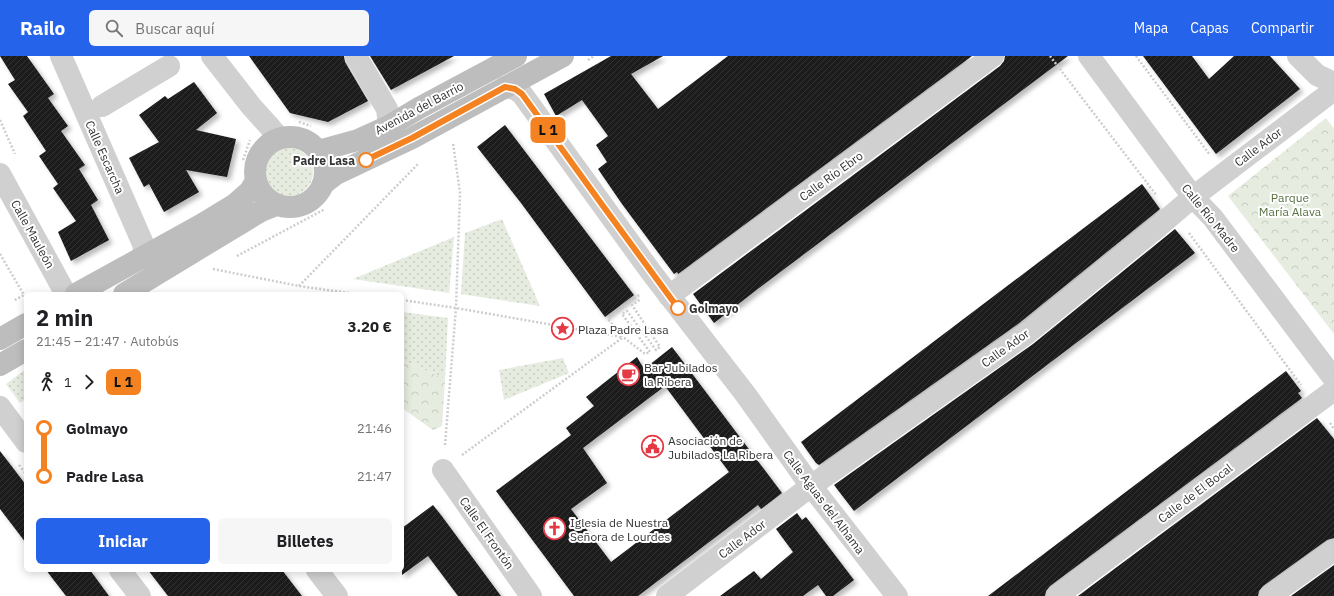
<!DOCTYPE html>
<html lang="es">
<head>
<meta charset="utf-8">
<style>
  body { margin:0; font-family:"IBM Plex Sans",sans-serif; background:#f6f6f6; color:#202124; height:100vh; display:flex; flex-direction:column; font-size:15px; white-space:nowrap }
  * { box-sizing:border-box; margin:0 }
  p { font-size:13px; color:#757577 }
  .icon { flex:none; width:22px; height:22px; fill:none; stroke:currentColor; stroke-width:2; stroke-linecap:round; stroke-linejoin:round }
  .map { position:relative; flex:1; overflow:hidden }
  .panel { position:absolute; left:24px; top:236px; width:380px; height:280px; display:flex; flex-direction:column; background:#fff; border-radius:6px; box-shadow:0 2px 10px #0003 }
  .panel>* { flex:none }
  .badge { padding:0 8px; border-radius:6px; font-size:14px; line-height:26px }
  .map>.badge { position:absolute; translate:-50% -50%; box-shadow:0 0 0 2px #fff }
  .legs { display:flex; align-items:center; gap:6px; height:44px; padding:0 12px; font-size:13px }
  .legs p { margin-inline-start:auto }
  .summary { display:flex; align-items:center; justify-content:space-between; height:68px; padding:0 12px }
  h1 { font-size:22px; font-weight:800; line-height:30px }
  .primary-button { display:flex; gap:8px; margin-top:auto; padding:8px 12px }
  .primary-button a { flex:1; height:46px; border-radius:6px; background:#2563eb; color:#fff; font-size:16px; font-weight:800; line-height:46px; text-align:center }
  .primary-button a+a { background:#f6f6f6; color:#202124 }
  ul { padding:0 12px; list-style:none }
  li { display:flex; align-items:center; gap:14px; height:48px; font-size:15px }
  li i { display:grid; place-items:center; width:6px; height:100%; margin:0 5px; background:currentColor }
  li i::after { content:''; width:10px; height:10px; margin:-5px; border:3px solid; border-radius:50%; background:#fff }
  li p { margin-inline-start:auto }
  li:first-child i { background:linear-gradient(#0000 50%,currentColor 0) }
  li:last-child i { background:linear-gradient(currentColor 50%,#0000 0) }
  header { display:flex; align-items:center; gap:24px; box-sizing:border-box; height:56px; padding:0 20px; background:#2563eb; color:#fff }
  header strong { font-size:19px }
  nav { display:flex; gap:22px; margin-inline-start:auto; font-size:14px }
  .search { width:280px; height:36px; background:#f6f6f6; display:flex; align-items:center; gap:10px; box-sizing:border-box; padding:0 14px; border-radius:6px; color:#757577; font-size:15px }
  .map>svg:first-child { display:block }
  .grass { fill:url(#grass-dots) }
  .park { fill:url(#park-crowns) }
  .building { fill:url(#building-hatch); fill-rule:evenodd; filter:url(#shadow) }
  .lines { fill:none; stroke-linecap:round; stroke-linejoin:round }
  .path { stroke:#cdcdcd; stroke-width:2.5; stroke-dasharray:2 2; stroke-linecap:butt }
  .street { stroke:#d0d0d0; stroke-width:22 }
  .secondary { stroke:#bdbdbd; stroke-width:22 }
  .line-1-casing { stroke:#fff; stroke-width:9 }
  .line-1 { stroke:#f58220; stroke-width:6 }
  .stop-1-dot { fill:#fff; stroke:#f58220; stroke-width:2 }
  .labels { text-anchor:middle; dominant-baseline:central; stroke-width:4; stroke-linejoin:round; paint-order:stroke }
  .street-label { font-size:12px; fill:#333; stroke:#fff }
  .stop-label { font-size:12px; font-weight:bold; fill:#333; stroke:#fff; text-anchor:end }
  .park-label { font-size:12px; fill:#56703f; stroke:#fff }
  .poi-label { font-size:12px; fill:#333; stroke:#fff; text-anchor:start }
</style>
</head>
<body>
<header>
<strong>Railo</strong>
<div class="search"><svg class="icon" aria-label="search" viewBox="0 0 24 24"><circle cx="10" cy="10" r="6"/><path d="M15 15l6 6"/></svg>Buscar aquí</div>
<nav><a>Mapa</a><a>Capas</a><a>Compartir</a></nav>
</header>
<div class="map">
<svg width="1334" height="540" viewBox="0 0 1334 540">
  <defs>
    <pattern id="grass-dots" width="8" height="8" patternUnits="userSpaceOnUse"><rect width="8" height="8" fill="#e6ecdf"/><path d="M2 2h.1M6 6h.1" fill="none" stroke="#c6cbc0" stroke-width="1.8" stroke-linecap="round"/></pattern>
    <pattern id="park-crowns" width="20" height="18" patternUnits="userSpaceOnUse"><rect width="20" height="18" fill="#e6ecdf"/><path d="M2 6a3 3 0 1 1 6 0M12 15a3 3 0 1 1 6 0" fill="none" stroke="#c6cbc0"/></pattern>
    <pattern id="building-hatch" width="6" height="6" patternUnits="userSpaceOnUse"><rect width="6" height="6" fill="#1a1a1a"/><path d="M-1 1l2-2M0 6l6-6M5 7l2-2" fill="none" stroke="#333"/></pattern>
    <filter id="shadow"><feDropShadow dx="3.5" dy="3.5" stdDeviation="2" flood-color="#0004"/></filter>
  </defs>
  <rect width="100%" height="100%" fill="#fff"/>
  <g class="grass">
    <circle cx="289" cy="116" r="24"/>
    <path d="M502 163 540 250 461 238 465 177Z"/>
    <path d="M454 181 449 237 353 223Z"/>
    <path d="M402 256 448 262 445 323 402 304Z"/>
    <path d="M563 302 569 317 504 344 499 314Z"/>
    <path d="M26 313V343L20 347 6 328Z"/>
  </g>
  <g class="park">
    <path d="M1326 62 1334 73V278L1228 140Z"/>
    <path d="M402 304 445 323 442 370 433 374 402 352Z"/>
  </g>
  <g class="building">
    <path d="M0 0H27L54 38 48 42 68 70 61 75 85 109 79 113 98 144 91 149 109 184 71 205 58 176 76 165 53 132 58 128 39 100 46 95 23 60 28 56 8 28 15 24Z"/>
    <path d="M249 0H344L345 6 368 45 328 66 290 57Z"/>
    <path d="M370 0H454L391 34Z"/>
    <path d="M611 0H663L631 18 658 53 728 0H972L678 218 677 216 674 218 622 148 598 113 607 106 596 89 608 80 582 44 556 60 544 38Z"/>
    <path d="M1005 0H1068L759 232 714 267 693 238 1000 10 1004 5Z"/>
    <path d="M1143 0H1192L1209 23 1234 0H1270L1300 33 1216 98Z"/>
    <path d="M194 26 217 57 196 74 236 83 227 121 186 114 199 136 164 156 149 128 144 131 129 102 159 86 139 59 165 40 168 43Z"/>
    <path d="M505 69 634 239 605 261 521 147 477 91Z"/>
    <path d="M1142 128 1160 153 1018 268 819 409 816 407 801 386Z"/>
    <path d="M1175 173 1195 197 854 455 834 429 1033 288Z"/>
    <path d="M672 291 782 437 761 453 758 449 638 540H574L496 435 571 379 566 372 594 350 586 341 637 301 644 313ZM665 330 729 416 611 506 571 453 607 427 583 392Z"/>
    <path d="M1286 315 1301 335 1298 337 1302 342 1050 530 1046 535 1045 540H988Z"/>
    <path d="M1317 362 1334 383V482L1327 484 1263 530 1259 535 1258 540H1078Z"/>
    <path d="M0 395 26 429V487L0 453Z"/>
    <path d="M433 449 441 459 501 540H458L428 500 402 519V472Z"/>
    <path d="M797 457 802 464 806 461 854 524 833 540H826L818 529 803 540H720L754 515 761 523 793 496 776 473Z"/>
    <path d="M1334 509V540H1291Z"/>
    <path d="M46 514H90L109 540H66Z"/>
    <path d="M148 514H282L302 540H168Z"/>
  </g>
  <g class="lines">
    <g class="path">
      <path d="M1050 0 1157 140"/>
      <path d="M1136 0 1210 99"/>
      <path d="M588 4 594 0"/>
      <path d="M0 64 15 98"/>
      <path d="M299 66 311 70"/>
      <path d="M243 104 250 84"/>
      <path d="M1189 177 1301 329"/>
      <path d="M0 198 24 239 13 245"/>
      <path d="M237 200 325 153"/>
      <path d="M213 213 299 230 356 238"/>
      <path d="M299 230 418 108"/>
      <path d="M639 239 608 263 623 281 645 298 650 296 622 258 627 255 656 294 660 291 632 249 641 243"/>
      <path d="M402 244 456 252 622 281"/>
      <path d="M1330 367 1334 373"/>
      <path d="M445 389 456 252 460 137 453 87"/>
      <path d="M462 399 622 282"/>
      <path d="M19 409 26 418"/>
    </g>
    <g class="street">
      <path d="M61 0 144 190 143 202"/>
      <path d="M212 0 251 50 269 70 279 82"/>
      <path d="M356 0 387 53 389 70"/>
      <path d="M1089 0 1193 141 1213 162 1334 323"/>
      <path d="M1298 0 1317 19 1334 27"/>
      <path d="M505 31 515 33 522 38 651 216 746 339 808 426 897 540"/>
      <path d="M102 50 169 10"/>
      <path d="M0 118 63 233V238"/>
      <path d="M669 240 993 0"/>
      <path d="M0 351 26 386"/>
      <path d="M443 414 531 540"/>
      <path d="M120 514 140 540"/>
      <path d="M317 514 337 540"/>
      <path d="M667 540 811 430 1026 278 1159 170 1193 141 1334 34"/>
      <path d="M1057 540 1334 334"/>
      <path d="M1270 540 1334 494"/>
    </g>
    <g class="secondary">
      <circle cx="290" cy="116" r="35"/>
      <path d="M318 95 358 84 389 70 419 52 516 0"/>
      <path d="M323 128 336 118 412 82 563 0"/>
      <path d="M76 238 201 169 234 149 250 135 256 125"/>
      <path d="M124 238 261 155 276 149"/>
      <path d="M0 283 26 268"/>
      <path d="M0 309 26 294"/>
    </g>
  </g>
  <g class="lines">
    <defs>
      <path id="line-1" d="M366 104 412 82 505 31 515 33 522 38 603 150 678 252"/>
    </defs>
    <use href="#line-1" class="line-1-casing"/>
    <use href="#line-1" class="line-1"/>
  </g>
  <defs>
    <symbol id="sight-ring" viewBox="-11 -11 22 22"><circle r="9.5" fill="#fff" stroke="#e63946" stroke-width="1.5"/><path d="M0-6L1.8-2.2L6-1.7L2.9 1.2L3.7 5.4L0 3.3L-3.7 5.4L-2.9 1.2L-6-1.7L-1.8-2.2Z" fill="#e63946"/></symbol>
    <symbol id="cafe-ring" viewBox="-11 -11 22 22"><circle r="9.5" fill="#fff" stroke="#e63946" stroke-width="1.5"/><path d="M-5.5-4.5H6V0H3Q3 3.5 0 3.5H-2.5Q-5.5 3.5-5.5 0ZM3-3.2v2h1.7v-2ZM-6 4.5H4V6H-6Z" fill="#e63946"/></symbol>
    <symbol id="civic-ring" viewBox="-11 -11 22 22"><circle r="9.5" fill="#fff" stroke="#e63946" stroke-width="1.5"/><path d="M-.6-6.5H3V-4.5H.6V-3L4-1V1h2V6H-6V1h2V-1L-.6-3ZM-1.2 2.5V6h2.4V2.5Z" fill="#e63946"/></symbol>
    <symbol id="church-ring" viewBox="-11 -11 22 22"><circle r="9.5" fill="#fff" stroke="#e63946" stroke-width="1.5"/><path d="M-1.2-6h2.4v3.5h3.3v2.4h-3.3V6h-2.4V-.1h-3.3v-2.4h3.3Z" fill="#e63946"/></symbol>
  </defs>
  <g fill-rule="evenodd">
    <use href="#sight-ring" x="550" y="260" width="25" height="25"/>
    <use href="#cafe-ring" x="616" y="306" width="25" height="25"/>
    <use href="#civic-ring" x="640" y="378" width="25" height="25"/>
    <use href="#church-ring" x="542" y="460" width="25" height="25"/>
  </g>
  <g class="stop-1-dot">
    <circle cx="366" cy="104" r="7"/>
    <circle cx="678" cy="252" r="7"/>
  </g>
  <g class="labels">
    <g class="street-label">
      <text transform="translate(419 52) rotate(-28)">Avenida del Barrio</text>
      <text transform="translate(1258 91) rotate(-37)">Calle Ador</text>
      <text transform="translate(105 101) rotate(66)">Calle Escarcha</text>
      <text transform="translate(831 120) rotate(-36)">Calle Río Ebro</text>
      <text transform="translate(1211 162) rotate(51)">Calle Río Madre</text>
      <text transform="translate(33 178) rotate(61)">Calle Mauleón</text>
      <text transform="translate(1005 292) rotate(-36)">Calle Ador</text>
      <text transform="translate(1195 437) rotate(-37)">Calle de El Bocal</text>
      <text transform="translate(824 446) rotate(53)">Calle Aguas del Alhama</text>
      <text transform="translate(487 477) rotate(55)">Calle El Frontón</text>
      <text transform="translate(742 483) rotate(-37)">Calle Ador</text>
    </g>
    <g class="stop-label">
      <text x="355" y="104">Padre Lasa</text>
      <text x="689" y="252" text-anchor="start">Golmayo</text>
    </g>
    <g class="park-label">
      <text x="1290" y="141">Parque<tspan x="1290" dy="14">María Alava</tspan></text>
    </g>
    <g class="poi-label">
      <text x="578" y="273">Plaza Padre Lasa</text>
      <text x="644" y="311">Bar Jubilados<tspan x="644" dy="14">la Ribera</tspan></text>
      <text x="668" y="384">Asociación de<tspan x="668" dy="14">Jubilados La Ribera</tspan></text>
      <text x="570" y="466">Iglesia de Nuestra<tspan x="570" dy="14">Señora de Lourdes</tspan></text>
    </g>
  </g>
</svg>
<b class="badge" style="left:548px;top:74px;background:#f58220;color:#111">L 1</b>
<section class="panel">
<div class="summary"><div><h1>2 min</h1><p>21:45 – 21:47 · Autobús</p></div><b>3.20 €</b></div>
<div class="legs"><svg class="icon" aria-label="walk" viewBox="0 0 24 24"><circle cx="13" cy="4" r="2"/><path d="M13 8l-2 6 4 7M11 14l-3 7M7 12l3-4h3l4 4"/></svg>1<svg class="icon" aria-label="forward" viewBox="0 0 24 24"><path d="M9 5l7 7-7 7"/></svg><b class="badge" style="background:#f58220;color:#111">L 1</b></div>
<ul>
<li><i style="color:#f58220"></i><b>Golmayo</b><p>21:46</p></li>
<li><i style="color:#f58220"></i><b>Padre Lasa</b><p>21:47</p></li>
</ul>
<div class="primary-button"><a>Iniciar</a><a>Billetes</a></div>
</section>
</div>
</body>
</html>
